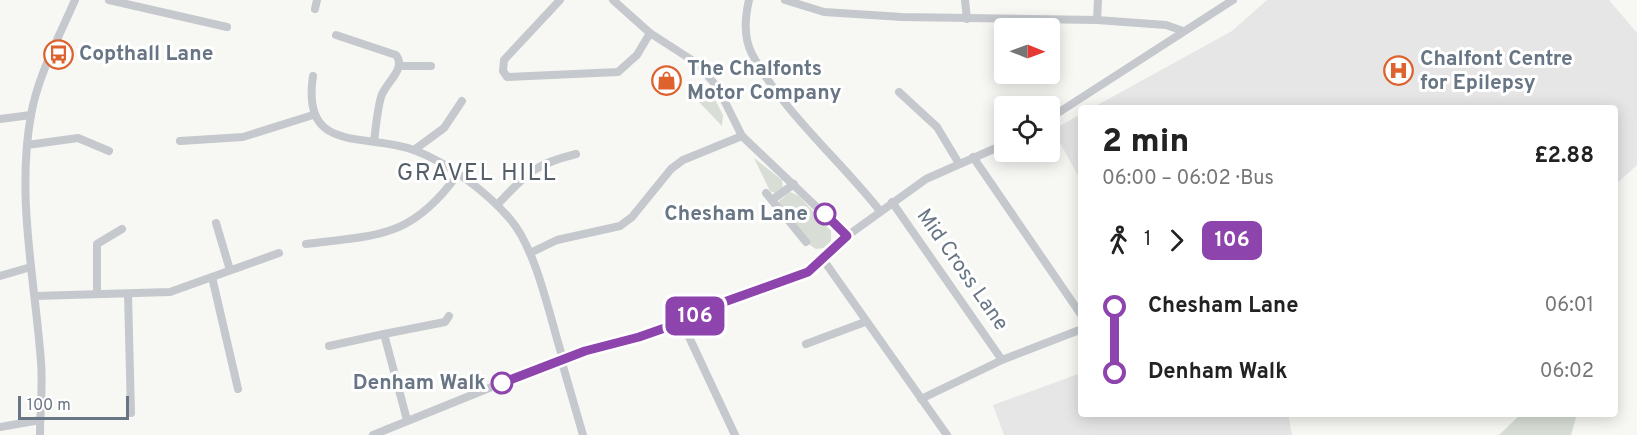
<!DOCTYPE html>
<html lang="en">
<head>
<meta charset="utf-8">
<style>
  body { margin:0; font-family:Overpass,sans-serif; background:#f6f6f6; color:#222; height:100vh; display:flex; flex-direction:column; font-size:22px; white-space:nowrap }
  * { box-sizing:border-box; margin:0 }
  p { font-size:20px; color:#767676 }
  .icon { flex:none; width:33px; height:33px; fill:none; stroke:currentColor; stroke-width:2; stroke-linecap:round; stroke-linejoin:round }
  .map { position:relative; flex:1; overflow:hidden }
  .drawer { position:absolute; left:1078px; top:105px; width:540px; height:312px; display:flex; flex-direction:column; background:#fff; border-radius:6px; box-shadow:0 3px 15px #0003 }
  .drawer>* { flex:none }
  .badge { padding:0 12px; border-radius:9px; font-size:21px; line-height:39px }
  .needle { width:39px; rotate:91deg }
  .tools { position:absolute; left:994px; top:18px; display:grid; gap:12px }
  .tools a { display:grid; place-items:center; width:66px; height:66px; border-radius:6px; background:#fff; box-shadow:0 3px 15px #0003; font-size:30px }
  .scale { position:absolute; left:18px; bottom:15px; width:111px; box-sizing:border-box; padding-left:6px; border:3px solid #677584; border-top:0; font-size:16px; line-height:21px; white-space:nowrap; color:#677584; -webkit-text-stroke:4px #fff; paint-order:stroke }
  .map>.badge { position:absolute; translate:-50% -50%; box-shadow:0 0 0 3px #fff }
  .legs { display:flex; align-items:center; gap:9px; height:66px; padding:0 24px; font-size:20px }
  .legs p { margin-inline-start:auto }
  .head { display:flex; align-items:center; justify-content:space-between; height:102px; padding:0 24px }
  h1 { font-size:33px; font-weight:800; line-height:45px }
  ul { padding:0 24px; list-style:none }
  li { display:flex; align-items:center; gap:21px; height:66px; font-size:22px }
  li i { display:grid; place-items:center; width:9px; height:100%; margin:0 8px; background:currentColor }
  li i::after { content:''; width:15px; height:15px; margin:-8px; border:4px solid; border-radius:50%; background:#fff }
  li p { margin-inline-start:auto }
  li:first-child i { background:linear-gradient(#0000 50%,currentColor 0) }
  li:last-child i { background:linear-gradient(currentColor 50%,#0000 0) }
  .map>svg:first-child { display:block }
  .built { fill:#e5e6e5 }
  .green { fill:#d8ded5 }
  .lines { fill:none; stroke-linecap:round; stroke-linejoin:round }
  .minor { stroke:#c5c8cc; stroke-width:8 }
  .line-1-casing { stroke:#fff; stroke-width:14 }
  .line-1 { stroke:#8e44ad; stroke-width:9 }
  .stop-1-dot { fill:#fff; stroke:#8e44ad; stroke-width:3 }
  .labels { text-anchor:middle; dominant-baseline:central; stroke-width:6; stroke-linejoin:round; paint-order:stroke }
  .poi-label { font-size:21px; font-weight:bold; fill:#677584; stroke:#fff; text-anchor:start }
  .stop-label { font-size:21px; font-weight:bold; fill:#677584; stroke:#fff; text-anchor:end }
  .street-label { font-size:21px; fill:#677584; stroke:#fff }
  .quarter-label { font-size:24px; letter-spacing:1.5px; fill:#555f69; stroke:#fff }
</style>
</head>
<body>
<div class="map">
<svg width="1637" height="435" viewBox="0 0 1637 435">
  <rect width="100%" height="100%" fill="#f7f7f4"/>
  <g class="built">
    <path d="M1267 0H1609L1637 33V165L1616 184V108H1092L1232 31Z"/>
    <path d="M1081 114V181L1053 130Z"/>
    <path d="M1081 373 1082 414H1288L1292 435H1004L993 405Z"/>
  </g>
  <g class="green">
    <path d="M711 92 723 115 722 126 697 100Z"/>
    <path d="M754 158 782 180 783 189 777 194 770 191Z"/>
    <path d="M790 192 799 196 831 231V242L825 248 816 249 810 245 779 207V201Z"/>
    <path d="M1521 414H1577L1571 435H1499Z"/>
  </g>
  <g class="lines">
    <g class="minor">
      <path d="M109 0 227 27"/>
      <path d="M560 0 504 60 503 71 507 77 618 72 637 55 650 33"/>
      <path d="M613 0 650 33 698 64 718 88 742 136 847 236"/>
      <path d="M749 0C745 17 743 37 752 54 783 112 839 159 880 211"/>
      <path d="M785 0 824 12 902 17 1097 20 1166 25 1183 31"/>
      <path d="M965 0 967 19"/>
      <path d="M315 9 317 0"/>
      <path d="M1097 20 1098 0"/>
      <path d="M336 35 396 55C407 69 385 83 381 97 377 111 376 127 374 141"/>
      <path d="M400 66H431"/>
      <path d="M313 76C301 155 365 132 414 150 448 163 486 191 510 219 537 250 550 319 563 359"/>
      <path d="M899 92 937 127 958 162"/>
      <path d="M1050 118 1233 0"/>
      <path d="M0 119 31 115"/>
      <path d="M180 141 243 137 313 115"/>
      <path d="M27 145 78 138 109 151"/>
      <path d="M414 150 444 128 462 101"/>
      <path d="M973 157 1082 316"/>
      <path d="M766 193 806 242"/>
      <path d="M772 200 794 184"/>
      <path d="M892 202 1002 360"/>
      <path d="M497 205C527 174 532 165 576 154"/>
      <path d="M216 223 230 270"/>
      <path d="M306 244C379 235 412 238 458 174"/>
      <path d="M530 253 557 240 620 226 632 217 671 169 683 160 742 136"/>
      <path d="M822 258 947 435"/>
      <path d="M0 276 31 267"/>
      <path d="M212 277 238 389"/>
      <path d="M97 294V244L122 229"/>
      <path d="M128 294 131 413"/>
      <path d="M35 296 170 292 279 253"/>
      <path d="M682 322 735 435"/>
      <path d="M384 334 445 322 449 316"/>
      <path d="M806 344 865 322"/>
      <path d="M329 346 384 334 407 420"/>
      <path d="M561 359 583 435"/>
      <path d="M921 399 1002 360 1082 329"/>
      <path d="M0 427 40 420"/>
      <path d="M40 435C40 411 43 386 41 362 35 280 16 197 31 115 38 75 59 37 75 0"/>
      <path d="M373 435 561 359 608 344 639 337 808 272 847 236 926 179 1005 144"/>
    </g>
  </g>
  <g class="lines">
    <defs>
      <path id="line-1" d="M502 383 585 351 639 337 682 322 713 306 808 272 847 236 825 214"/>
    </defs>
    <use href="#line-1" class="line-1-casing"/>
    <use href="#line-1" class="line-1"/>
  </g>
  <defs>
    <symbol id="bus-ring" viewBox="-11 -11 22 22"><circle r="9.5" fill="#fff" stroke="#dd622e" stroke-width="1.5"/><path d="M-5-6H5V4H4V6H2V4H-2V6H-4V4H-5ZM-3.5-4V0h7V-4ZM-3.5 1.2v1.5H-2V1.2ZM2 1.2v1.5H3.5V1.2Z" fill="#dd622e"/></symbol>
    <symbol id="hospital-ring" viewBox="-11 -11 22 22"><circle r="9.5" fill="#fff" stroke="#dd622e" stroke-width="1.5"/><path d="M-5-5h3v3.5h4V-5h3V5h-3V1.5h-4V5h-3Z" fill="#dd622e"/></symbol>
    <symbol id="shop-ring" viewBox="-11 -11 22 22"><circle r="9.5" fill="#fff" stroke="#dd622e" stroke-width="1.5"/><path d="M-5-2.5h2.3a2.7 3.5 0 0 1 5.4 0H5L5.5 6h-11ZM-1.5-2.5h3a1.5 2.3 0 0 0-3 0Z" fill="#dd622e"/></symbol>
  </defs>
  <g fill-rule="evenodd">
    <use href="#bus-ring" x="42" y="38" width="33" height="33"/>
    <use href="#hospital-ring" x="1382" y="54" width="33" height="33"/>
    <use href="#shop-ring" x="650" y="64" width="33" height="33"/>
  </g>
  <g class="stop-1-dot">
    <circle cx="825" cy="214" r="10"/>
    <circle cx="502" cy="383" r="10"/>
  </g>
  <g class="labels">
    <g class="poi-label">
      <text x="79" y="54">Copthall Lane</text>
      <text x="1420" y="59">Chalfont Centre<tspan x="1420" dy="24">for Epilepsy</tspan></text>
      <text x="687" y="69">The Chalfonts<tspan x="687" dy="24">Motor Company</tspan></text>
    </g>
    <g class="stop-label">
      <text x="808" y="214">Chesham Lane</text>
      <text x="486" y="383">Denham Walk</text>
    </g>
    <g class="street-label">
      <text transform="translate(962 270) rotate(55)">Mid Cross Lane</text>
    </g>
    <g class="quarter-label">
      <text x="477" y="174">GRAVEL HILL</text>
    </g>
  </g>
</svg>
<div class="tools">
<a><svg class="needle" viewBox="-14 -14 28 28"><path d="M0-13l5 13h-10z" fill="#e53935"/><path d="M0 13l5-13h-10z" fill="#767676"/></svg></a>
<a><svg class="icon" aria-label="locate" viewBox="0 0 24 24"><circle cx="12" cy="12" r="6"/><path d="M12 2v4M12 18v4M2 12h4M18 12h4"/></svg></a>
</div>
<div class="scale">100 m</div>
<b class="badge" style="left:695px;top:316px;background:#8e44ad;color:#fff">106</b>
<section class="drawer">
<div class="head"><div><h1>2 min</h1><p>06:00 – 06:02 · Bus</p></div><b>£2.88</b></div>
<div class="legs"><svg class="icon" aria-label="walk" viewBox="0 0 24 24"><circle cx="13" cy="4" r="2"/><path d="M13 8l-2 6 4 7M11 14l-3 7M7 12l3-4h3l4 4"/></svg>1<svg class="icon" aria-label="forward" viewBox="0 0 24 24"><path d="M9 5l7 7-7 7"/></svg><b class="badge" style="background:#8e44ad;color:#fff">106</b></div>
<ul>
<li><i style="color:#8e44ad"></i><b>Chesham Lane</b><p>06:01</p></li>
<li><i style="color:#8e44ad"></i><b>Denham Walk</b><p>06:02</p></li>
</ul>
</section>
</div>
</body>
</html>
